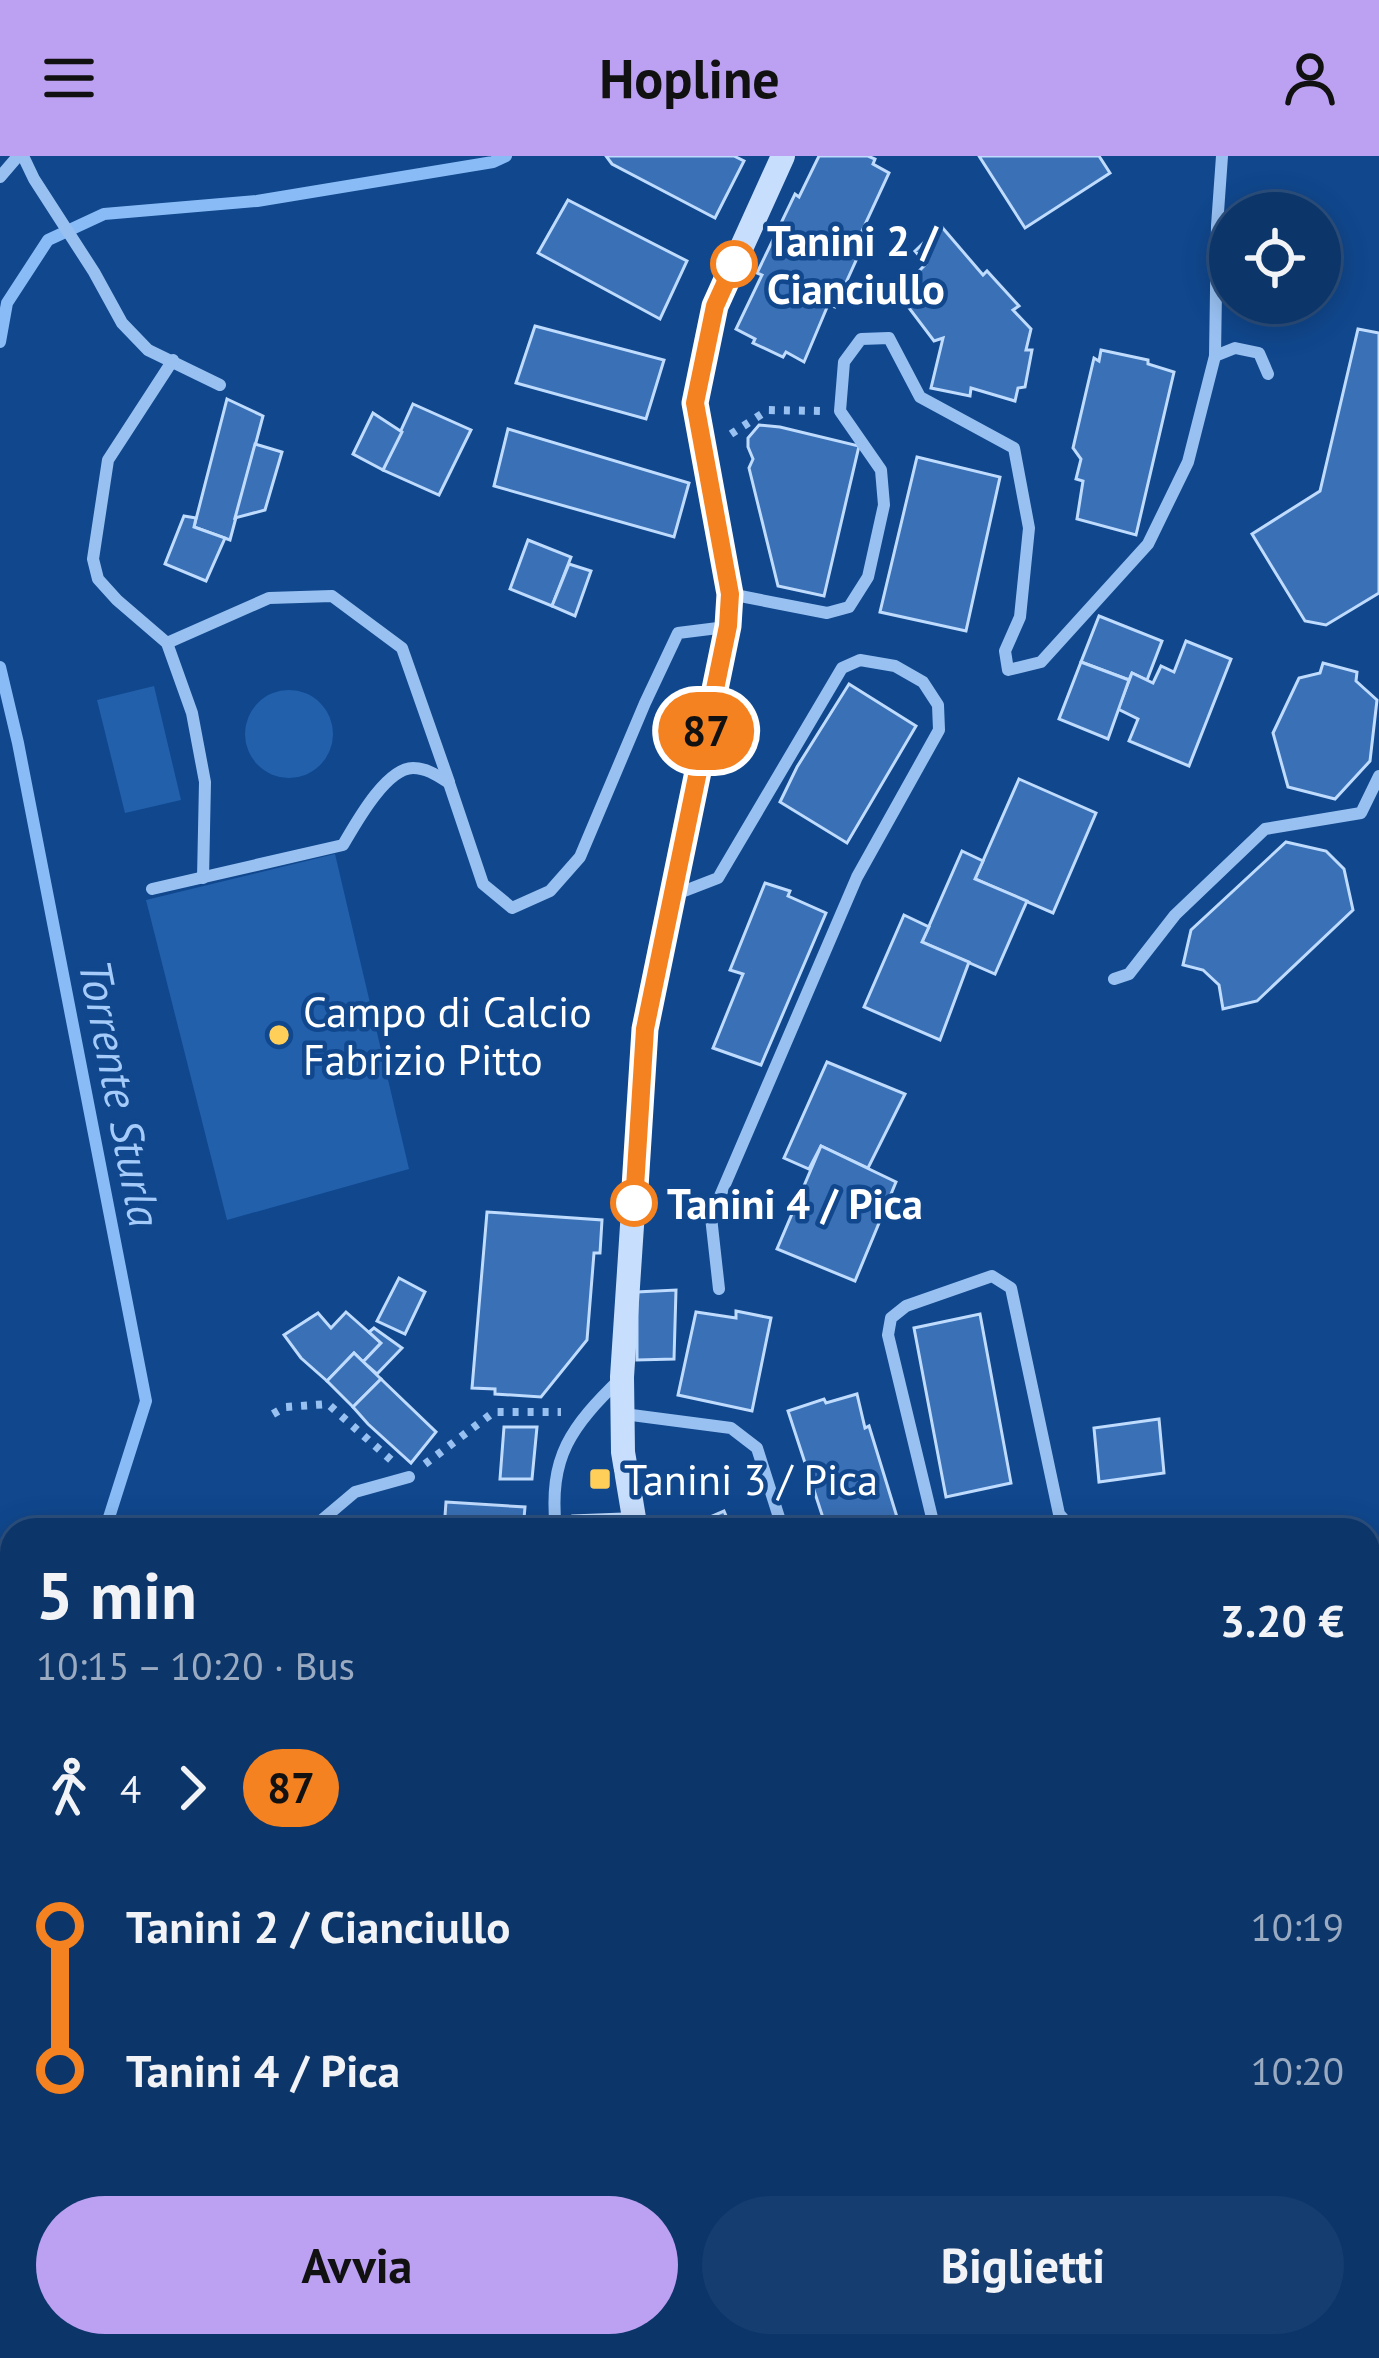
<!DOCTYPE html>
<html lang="it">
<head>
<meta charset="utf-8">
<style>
  body { margin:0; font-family:"PT Sans",sans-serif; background:#153d70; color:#f1f3f6; height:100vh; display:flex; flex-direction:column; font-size:45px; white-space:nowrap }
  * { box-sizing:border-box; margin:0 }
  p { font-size:39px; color:#9aabc1 }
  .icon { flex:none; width:66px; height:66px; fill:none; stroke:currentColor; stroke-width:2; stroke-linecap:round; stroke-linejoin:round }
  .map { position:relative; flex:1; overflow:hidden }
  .details { position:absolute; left:0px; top:1362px; width:1380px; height:840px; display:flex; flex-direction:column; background:#0c356a; border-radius:36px 36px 0 0; box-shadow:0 6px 30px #0003,0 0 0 3px #2c507e }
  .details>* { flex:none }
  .badge { padding:0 24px; border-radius:39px; font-size:42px; line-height:78px }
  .tools { position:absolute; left:1209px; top:36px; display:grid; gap:24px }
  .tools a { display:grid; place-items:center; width:132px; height:132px; border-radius:50%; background:#0c356a; box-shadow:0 6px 30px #0003,0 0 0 3px #2c507e; font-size:60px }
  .map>.badge { position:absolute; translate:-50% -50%; box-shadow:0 0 0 6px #fff }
  .legs { display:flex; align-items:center; gap:18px; height:132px; padding:0 36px; font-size:39px }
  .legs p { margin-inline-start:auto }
  .head { display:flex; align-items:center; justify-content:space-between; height:204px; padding:0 36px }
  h1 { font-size:66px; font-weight:700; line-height:90px }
  .action { display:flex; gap:24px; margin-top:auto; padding:24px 36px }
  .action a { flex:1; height:138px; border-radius:72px; background:#bca0f2; color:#111; font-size:48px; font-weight:700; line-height:138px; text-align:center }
  .action a+a { background:#153d70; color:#f1f3f6 }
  ul { padding:0 36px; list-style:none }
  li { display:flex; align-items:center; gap:42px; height:144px; font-size:45px }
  li i { display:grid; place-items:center; width:18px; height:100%; margin:0 15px; background:currentColor }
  li i::after { content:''; width:30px; height:30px; margin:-15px; border:9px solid; border-radius:50%; background:#0c356a }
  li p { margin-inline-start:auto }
  li:first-child i { background:linear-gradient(#0000 50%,currentColor 0) }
  li:last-child i { background:linear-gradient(currentColor 50%,#0000 0) }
  header { display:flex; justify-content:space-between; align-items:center; height:156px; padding:0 36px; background:#bca0f2; color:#111; font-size:54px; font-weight:700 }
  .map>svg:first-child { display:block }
  .green { fill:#2260ac }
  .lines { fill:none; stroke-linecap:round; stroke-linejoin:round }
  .stream { stroke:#89bcf6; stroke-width:12 }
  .building { fill:#3970b6; stroke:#bfdbfd; stroke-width:3 }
  .path { stroke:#98c1f2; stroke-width:8; stroke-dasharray:6 9; stroke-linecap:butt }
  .street { stroke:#98c1f2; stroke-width:12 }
  .secondary { stroke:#c7defc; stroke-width:24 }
  .line-1-casing { stroke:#fff; stroke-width:27 }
  .line-1 { stroke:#f58220; stroke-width:18 }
  .stop-1-dot { fill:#fff; stroke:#f58220; stroke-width:6 }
  .poi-dot { fill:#ffcf59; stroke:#10478d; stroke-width:4.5 }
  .labels { text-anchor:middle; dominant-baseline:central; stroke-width:9; stroke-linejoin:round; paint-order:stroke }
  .stop-label { font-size:42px; font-weight:bold; fill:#fff; stroke:#10478d; text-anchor:start }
  .poi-label { font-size:42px; fill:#fff; stroke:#10478d; text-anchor:start }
  .water-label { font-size:45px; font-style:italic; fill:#a4cbf9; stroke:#10478d }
</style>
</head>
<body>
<header><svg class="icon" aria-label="menu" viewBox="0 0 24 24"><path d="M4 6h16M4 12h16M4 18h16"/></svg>Hopline<svg class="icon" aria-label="person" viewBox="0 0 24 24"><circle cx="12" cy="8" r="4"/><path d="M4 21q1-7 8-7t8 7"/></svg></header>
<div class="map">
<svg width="1379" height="2202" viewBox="0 0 1379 2202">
  <rect width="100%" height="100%" fill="#10478d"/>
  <g class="green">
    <path d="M154 530 181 644 125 657 97 544Z"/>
    <circle cx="289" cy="578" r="44"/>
    <path d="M335 698 409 1013 227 1064 146 744Z"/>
  </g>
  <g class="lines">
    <g class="stream">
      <path d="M0 186 7 147 48 84 104 58 257 45 493 6 506 0"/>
      <path d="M0 511 18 587 146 1245 105 1374"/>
      <path d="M0 1523 12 1509"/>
      <path d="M0 1711 12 1715"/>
    </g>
  </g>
  <g class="building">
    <path d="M606 0H734L744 5 715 62 612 8Z"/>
    <path d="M819 0H868L875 3 873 8 889 17 862 75 868 78 835 151 828 149 804 206 786 196 783 201 753 187 755 183 736 173 762 119 757 117 795 38 799 41Z"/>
    <path d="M979 0H1099L1110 17 1025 72Z"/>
    <path d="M568 44 687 105 660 163 538 97Z"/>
    <path d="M941 70 983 119 987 115 1019 150 1013 154 1031 173 1026 194H1032L1025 231 1018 232 1015 245 971 232 970 240 931 232 943 182 934 185 906 148 922 133 913 121 926 108 915 95Z"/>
    <path d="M535 170 664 204 646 263 516 227Z"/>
    <path d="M1358 173 1379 177V437L1326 469 1305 465 1252 378 1320 335Z"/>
    <path d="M1101 194 1148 204V208L1174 216 1136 379 1077 363 1083 325 1076 323 1081 303 1073 292 1094 202 1099 205Z"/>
    <path d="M227 243 263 260 230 384 194 371Z"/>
    <path d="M413 248 471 274 439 339 383 314Z"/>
    <path d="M373 257 402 276 383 314 353 298Z"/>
    <path d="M759 269 780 271 859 290 824 440 778 430 749 312 753 303 748 291V282Z"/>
    <path d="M508 273 689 327 674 381 494 330Z"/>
    <path d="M255 288 282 296 265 354 235 362Z"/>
    <path d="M917 301 1000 321 966 475 880 456Z"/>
    <path d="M184 360 196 362 194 371 225 382 206 425 165 408Z"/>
    <path d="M528 384 571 401 552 450 510 433Z"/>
    <path d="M569 408 591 415 575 460 552 450Z"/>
    <path d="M1099 460 1162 485 1147 524 1132 517 1129 524 1081 506Z"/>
    <path d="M1186 485 1231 503 1189 610 1129 585 1138 563 1118 553 1132 517 1153 527 1161 510 1174 516Z"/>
    <path d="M1081 506 1129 524 1108 583 1059 563Z"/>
    <path d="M1323 507 1357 516 1356 525 1377 544 1370 605 1335 643 1288 631 1273 577 1299 522 1320 517Z"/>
    <path d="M849 528 916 570 847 687 780 646 797 611Z"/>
    <path d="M1019 623 1096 657 1053 757 975 723Z"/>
    <path d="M1286 686 1326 695 1344 713 1353 754 1257 845 1223 853 1219 829 1203 814 1183 809 1191 774Z"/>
    <path d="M962 695 983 705 975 723 1027 745 995 818 922 786Z"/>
    <path d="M765 727 790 735 788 740 826 757 761 909 713 892 743 818 730 814Z"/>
    <path d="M904 759 929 771 922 786 969 806 940 884 864 851Z"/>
    <path d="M827 906 905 938 868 1012 821 990 809 1013 784 1002Z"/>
    <path d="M821 990 896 1026 855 1125 777 1093Z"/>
    <path d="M487 1056 602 1064 600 1097H594L587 1184 541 1241 495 1238V1233L472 1232Z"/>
    <path d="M399 1122 425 1136 405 1178 377 1165Z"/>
    <path d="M676 1134 674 1203 637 1204V1136Z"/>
    <path d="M736 1155 771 1162 752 1255 678 1239 696 1156 736 1162Z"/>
    <path d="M346 1156 381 1187 363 1206 354 1197 327 1225 301 1202 284 1179 318 1157 331 1172Z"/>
    <path d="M980 1158 1011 1327 946 1341 914 1172Z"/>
    <path d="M374 1172 402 1192 377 1218 363 1206 381 1187 369 1176Z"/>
    <path d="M354 1197 381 1223 353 1251 327 1225Z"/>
    <path d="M381 1223 436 1276 411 1307 368 1268 353 1251Z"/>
    <path d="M857 1238 865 1272 869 1270 897 1361H891L896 1374H827L788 1255 824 1243 826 1247Z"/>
    <path d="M1159 1263 1164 1317 1099 1326 1094 1272Z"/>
    <path d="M504 1271H537L532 1323H500Z"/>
    <path d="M446 1346 525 1351 523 1374H444Z"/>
    <path d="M724 1355 732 1374H680Z"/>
    <path d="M622 1358 624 1374H575L573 1360Z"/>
    <path d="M0 1716 12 1719V1751L0 1748Z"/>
    <path d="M1374 1722 1379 1728V1767L1372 1771 1368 1770V1724Z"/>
    <path d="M1368 1817 1379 1820 1368 1871Z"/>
    <path d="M1368 1940 1379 1947V1977L1368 1990Z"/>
    <path d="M1379 1977V2086L1368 2101V1990Z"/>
    <path d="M281 2190H364L365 2202H282Z"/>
    <path d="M468 2190H503L505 2202H471Z"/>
    <path d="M769 2190H844L840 2202H809Z"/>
    <path d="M989 2190 994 2202H912L907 2191Z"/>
  </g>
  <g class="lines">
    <g class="path">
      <path d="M731 278 768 254 822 255"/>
      <path d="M273 1258 285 1251 328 1248 391 1304"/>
      <path d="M425 1308 494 1256H561"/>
      <path d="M712 2190 742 2202"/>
      <path d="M1156 2202 1176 2190"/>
    </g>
    <g class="street">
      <path d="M23 0 34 23 94 116 122 167 148 194 220 229"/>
      <path d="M0 21 18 0"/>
      <path d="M1215 200 1235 192 1259 197 1268 218"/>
      <path d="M173 204 108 304 93 403 98 423 117 444 167 487 192 557 205 626 203 722"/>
      <path d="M730 438 827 457 849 451 868 421 884 349 881 314 840 255 844 206 861 183 889 182 920 241 1014 292 1029 372 1020 461 1005 495 1008 514 1041 506 1148 388 1188 306 1215 200 1217 70 1222 0"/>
      <path d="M167 487 269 442 332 440 402 492 449 626"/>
      <path d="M152 733 343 689C356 667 386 612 413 612 427 612 438 620 449 627L483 728 512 752 550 735 580 701 645 547 678 477 726 471"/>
      <path d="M674 739 718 722 842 512 860 504 895 510 923 526 938 549 939 574 857 721 711 1061 719 1133"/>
      <path d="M1114 823 1129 818 1175 759 1265 673 1361 657 1379 620"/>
      <path d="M624 1258 731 1272 757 1292 783 1374"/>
      <path d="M310 1374 355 1336 409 1321"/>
      <path d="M556 1374C548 1300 571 1271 621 1222"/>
      <path d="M935 1374 888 1179 891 1162 906 1150 992 1120 1011 1132 1059 1358 1073 1374"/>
      <path d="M1000 1374 1021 1372"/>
      <path d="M0 1693 12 1698"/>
      <path d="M1368 1718 1379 1717"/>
      <path d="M0 1924 12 1927"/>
      <path d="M0 2099 12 2083"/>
      <path d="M0 2136 12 2171"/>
      <path d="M1368 2148 1379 2132"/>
      <path d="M18 2190 22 2202"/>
      <path d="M1328 2202 1337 2190"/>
    </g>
    <g class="secondary">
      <path d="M636 1374 623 1296 622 1221 645 873 728 470 730 438 695 247 715 150 783 0"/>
      <path d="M1089 2202 1116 2190"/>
    </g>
  </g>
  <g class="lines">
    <defs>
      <path id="line-1" d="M634 1047 645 873 728 470 730 438 695 247 715 150 734 108"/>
    </defs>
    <use href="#line-1" class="line-1-casing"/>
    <use href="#line-1" class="line-1"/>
  </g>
  <g class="stop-1-dot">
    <circle cx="734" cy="108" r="21"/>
    <circle cx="634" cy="1047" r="21"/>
  </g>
  <g class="poi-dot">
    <circle cx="279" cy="879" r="12"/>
    <rect x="588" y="1311" width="24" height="24" rx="6"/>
  </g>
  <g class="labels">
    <g class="stop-label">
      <text x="767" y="84">Tanini 2 /<tspan x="767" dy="48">Cianciullo</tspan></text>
      <text x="667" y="1047">Tanini 4 / Pica</text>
    </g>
    <g class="poi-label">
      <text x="303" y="855">Campo di Calcio<tspan x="303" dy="48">Fabrizio Pitto</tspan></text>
      <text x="624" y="1323">Tanini 3 / Pica</text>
    </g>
    <g class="water-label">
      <text transform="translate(121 937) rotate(79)">Torrente Sturla</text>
    </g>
  </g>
</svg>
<div class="tools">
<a><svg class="icon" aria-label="locate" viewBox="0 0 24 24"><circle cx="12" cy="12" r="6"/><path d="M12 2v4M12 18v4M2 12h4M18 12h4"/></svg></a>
</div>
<b class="badge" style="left:706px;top:575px;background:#f58220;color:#111">87</b>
<section class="details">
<div class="head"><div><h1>5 min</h1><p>10:15 – 10:20 · Bus</p></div><b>3.20 €</b></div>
<div class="legs"><svg class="icon" aria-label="walk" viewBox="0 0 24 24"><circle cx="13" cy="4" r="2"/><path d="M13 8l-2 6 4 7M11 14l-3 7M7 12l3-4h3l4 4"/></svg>4<svg class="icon" aria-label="forward" viewBox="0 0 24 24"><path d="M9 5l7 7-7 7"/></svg><b class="badge" style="background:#f58220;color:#111">87</b></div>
<ul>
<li><i style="color:#f58220"></i><b>Tanini 2 / Cianciullo</b><p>10:19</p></li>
<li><i style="color:#f58220"></i><b>Tanini 4 / Pica</b><p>10:20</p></li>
</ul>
<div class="action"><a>Avvia</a><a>Biglietti</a></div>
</section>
</div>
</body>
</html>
